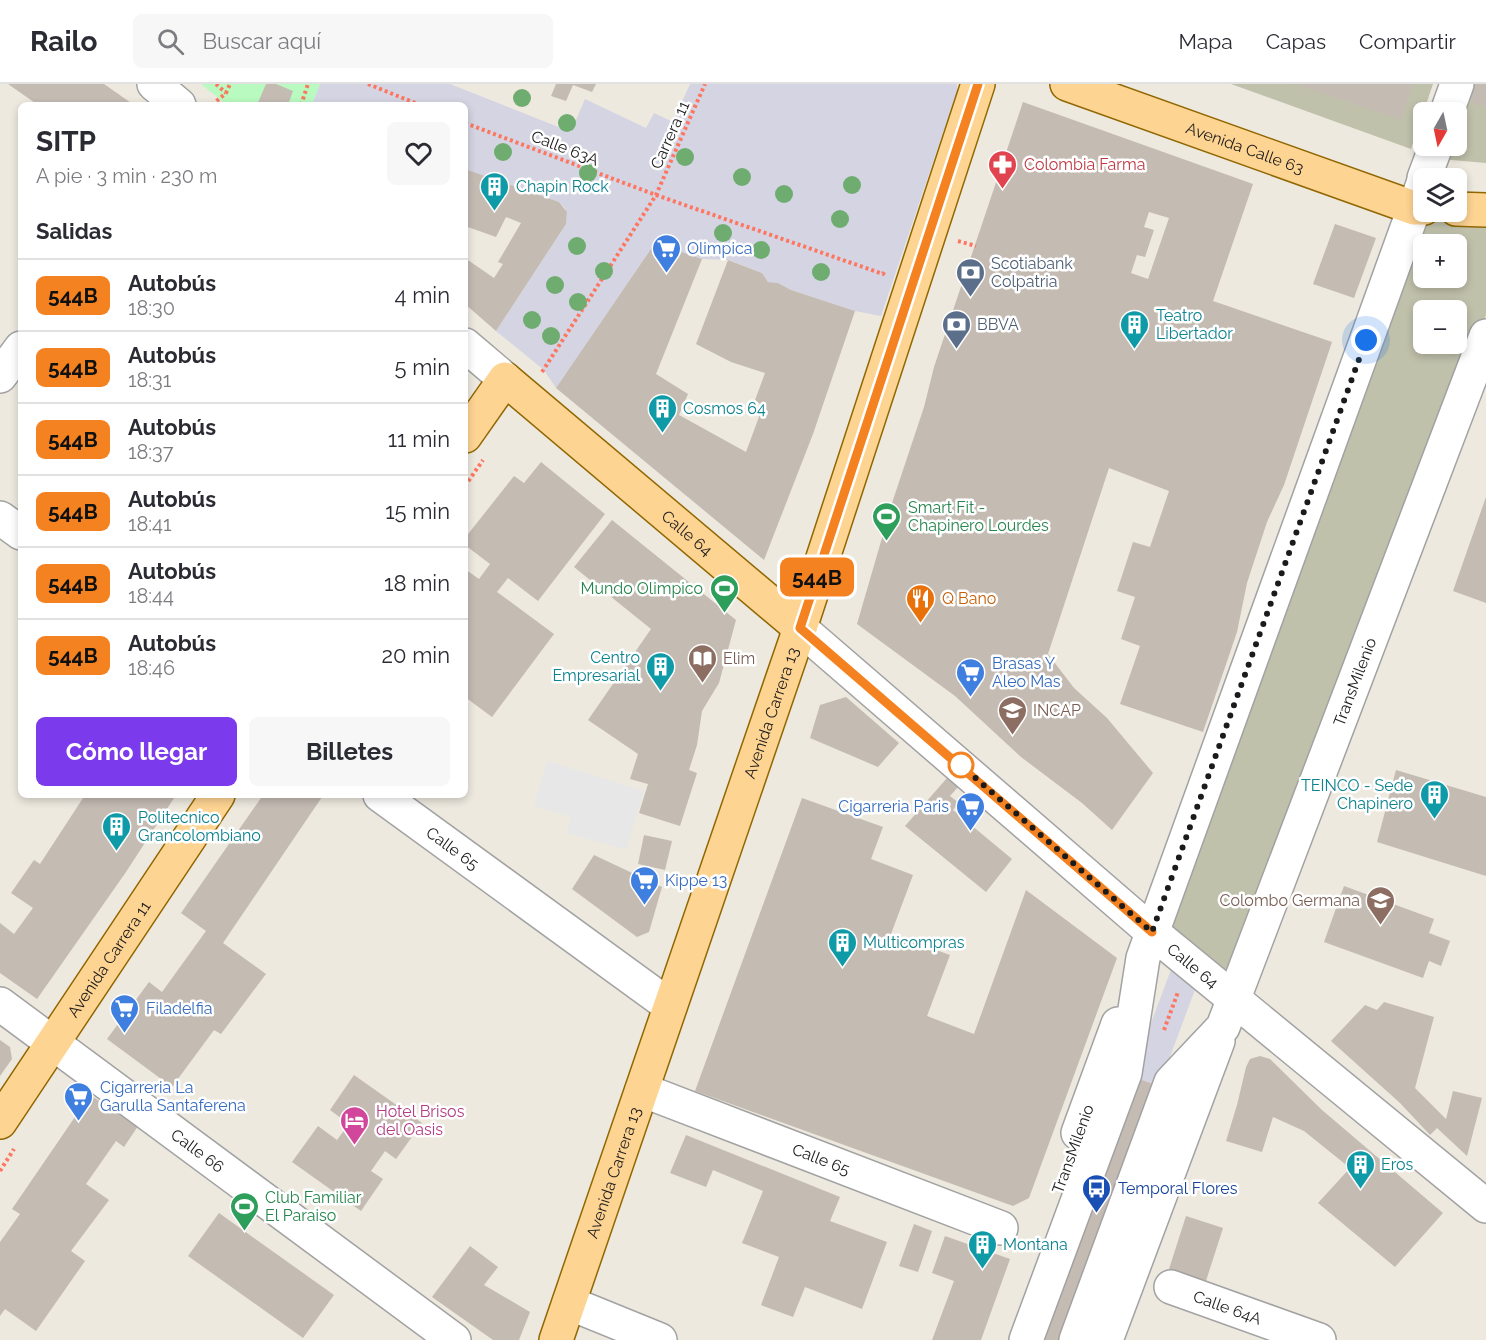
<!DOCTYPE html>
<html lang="es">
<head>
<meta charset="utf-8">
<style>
  body { margin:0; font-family:Raleway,sans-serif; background:#f7f7f7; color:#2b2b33; height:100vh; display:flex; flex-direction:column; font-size:22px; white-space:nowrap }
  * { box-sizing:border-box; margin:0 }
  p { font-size:20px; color:#7c7c81 }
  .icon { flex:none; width:33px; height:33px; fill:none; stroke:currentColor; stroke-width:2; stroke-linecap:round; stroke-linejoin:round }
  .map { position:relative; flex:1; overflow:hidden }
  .sheet { position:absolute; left:18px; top:18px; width:450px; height:696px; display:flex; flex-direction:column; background:#fff; border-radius:9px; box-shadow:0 3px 9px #0003 }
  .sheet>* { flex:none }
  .badge { padding:0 12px; border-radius:9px; font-size:21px; line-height:39px }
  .needle { width:39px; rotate:189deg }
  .fabs { position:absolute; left:1413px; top:18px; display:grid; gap:12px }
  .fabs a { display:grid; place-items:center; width:54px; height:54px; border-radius:9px; background:#fff; box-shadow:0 3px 9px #0003; font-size:30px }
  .you { position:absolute; width:30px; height:30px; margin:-15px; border:4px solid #fff; border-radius:50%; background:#1a73e8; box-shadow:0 0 0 9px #1a73e833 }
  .map>.badge { position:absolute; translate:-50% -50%; box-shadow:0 0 0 3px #fff }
  h2 { padding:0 18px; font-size:22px; line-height:54px }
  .round { display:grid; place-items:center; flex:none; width:63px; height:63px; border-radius:9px; background:#f7f7f7 }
  .overview { display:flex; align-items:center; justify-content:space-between; height:102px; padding:0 18px }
  h1 { font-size:28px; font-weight:700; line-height:45px }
  .primary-button { display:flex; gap:12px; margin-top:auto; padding:12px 18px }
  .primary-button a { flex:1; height:69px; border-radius:9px; background:#7c3aed; color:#fff; font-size:24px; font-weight:700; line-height:69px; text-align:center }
  .primary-button a+a { background:#f7f7f7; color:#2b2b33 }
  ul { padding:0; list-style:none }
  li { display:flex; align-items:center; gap:18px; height:72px; padding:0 18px; border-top:2px solid #e1e1e2 }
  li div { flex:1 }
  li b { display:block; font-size:22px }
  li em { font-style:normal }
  li .badge { min-width:66px; font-weight:700; text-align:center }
  header { display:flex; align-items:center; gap:36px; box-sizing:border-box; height:84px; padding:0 30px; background:#fff; border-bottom:2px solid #e1e1e2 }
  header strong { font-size:28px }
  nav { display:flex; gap:33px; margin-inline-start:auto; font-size:21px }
  .search { width:420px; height:54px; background:#f7f7f7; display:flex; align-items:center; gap:15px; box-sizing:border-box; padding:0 21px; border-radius:9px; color:#7c7c81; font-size:22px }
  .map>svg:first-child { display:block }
  .construction { fill:#c0c1ab; fill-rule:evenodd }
  .park { fill:#b9fac1 }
  .parking { fill:#e7e7e7 }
  .plaza { fill:#d4d4e2 }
  .building { fill:#c4bbb3; fill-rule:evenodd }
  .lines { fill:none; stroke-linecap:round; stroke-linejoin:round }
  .minor-casing { stroke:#a2a2a2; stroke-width:36 }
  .major-casing { stroke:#916700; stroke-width:36 }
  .path { stroke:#fe7660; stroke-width:4; stroke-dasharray:3 3; stroke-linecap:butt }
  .minor { stroke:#fff; stroke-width:33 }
  .major { stroke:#fed493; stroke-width:33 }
  .tree { fill:#6fac70 }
  .line-casing { stroke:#fff; stroke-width:14 }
  .line { stroke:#f58220; stroke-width:9 }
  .walk { stroke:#1b1b1b; stroke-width:6; stroke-dasharray:0 10.8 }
  .stop-dot { fill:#fff; stroke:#f58220; stroke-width:3 }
  .labels { text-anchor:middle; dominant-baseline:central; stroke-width:5; stroke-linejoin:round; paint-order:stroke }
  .street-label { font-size:16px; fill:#1b1b1b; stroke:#fff }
  .health-label { font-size:16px; fill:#be3a42; stroke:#fff; text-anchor:start }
  .culture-label { font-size:16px; fill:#0d838f; stroke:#fff; text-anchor:start }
  .shop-label { font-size:16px; fill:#366cbe; stroke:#fff; text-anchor:start }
  .service-label { font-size:16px; fill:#4e5e75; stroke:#fff; text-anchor:start }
  .leisure-label { font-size:16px; fill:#27864d; stroke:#fff; text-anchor:start }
  .food-label { font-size:16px; fill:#c56008; stroke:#fff; text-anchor:start }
  .education-label { font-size:16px; fill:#785e54; stroke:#fff; text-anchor:start }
  .hotel-label { font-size:16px; fill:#b23c85; stroke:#fff; text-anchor:start }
  .transit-label { font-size:16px; fill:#164399; stroke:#fff; text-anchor:start }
</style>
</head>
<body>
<header>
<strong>Railo</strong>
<div class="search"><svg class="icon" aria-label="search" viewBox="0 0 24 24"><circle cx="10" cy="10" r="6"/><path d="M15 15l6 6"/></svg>Buscar aquí</div>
<nav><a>Mapa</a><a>Capas</a><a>Compartir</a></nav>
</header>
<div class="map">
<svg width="1486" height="1256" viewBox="0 0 1486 1256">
  <rect width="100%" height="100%" fill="#ede9df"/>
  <g class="construction">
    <path d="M1231 0H1433L1411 65Z"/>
    <path d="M1466 0H1486V79L1440 75 1445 62H1456V28Z"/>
    <path d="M1486 136V231L1232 893 1164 837 1419 137ZM1424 160H1456V194H1424ZM1424 226H1456V260H1424Z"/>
  </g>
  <path class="park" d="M201 0H320L312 21H227Z"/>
  <path class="parking" d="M547 677 644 707 626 766 567 749 571 733 534 722Z"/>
  <g class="plaza">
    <path d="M320 0H450L571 48 585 15 646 44 654 29 673 38 690 0H957V7L881 232 855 227 791 206 778 199 768 198 762 189 729 176 702 175 655 159 556 304 544 286 496 247 566 140 567 128 564 123 559 118 465 85V21H312Z"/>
    <path d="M1174 878 1199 895 1159 1002 1131 992Z"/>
  </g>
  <g class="building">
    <path d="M8 0H104L134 21H38Z"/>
    <path d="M266 0H276L293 7 288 21H257Z"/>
    <path d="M556 0H596L592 8 573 1 566 17 551 12Z"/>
    <path d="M1294 0H1413L1401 36Z"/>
    <path d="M1474 0H1486V23L1468 16Z"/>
    <path d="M1023 18 1253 100 1213 217 1332 258 1284 401 1267 438 1247 499 1237 548 1203 648 1120 620 1140 562 1121 555 1135 513 1117 507 1133 458 1150 463 1169 407 1109 384 1048 570 1074 604 1107 634 1153 689 1112 746 1082 719 1021 673 955 612 857 540 893 416 924 323 934 283ZM1149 128 1169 134 1148 195 1131 189 1137 171 1145 173 1154 146 1144 143Z"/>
    <path d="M465 85 559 118 567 128 566 140 496 247 465 220V174L494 194 503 180 498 178 521 139 506 133 496 153 465 142Z"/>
    <path d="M1335 140 1376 154 1354 214 1313 200Z"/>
    <path d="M655 159 702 175 656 290 688 310 679 331 746 368 763 322 755 316 765 289 731 278 696 260 728 176 762 189 768 198 778 199 791 206 855 227 813 350 764 476 556 304Z"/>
    <path d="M541 378 605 430 538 517 508 494 497 508 554 550 492 633 465 613V485L479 495 490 480 465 461V454L514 392 524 399Z"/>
    <path d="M1486 413V519L1453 507Z"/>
    <path d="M612 436 736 536 719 599 702 627 697 661 689 686 697 689 680 742 639 729 648 700 630 695 638 670 588 636 651 545 574 483Z"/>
    <path d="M846 613 899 659 878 683 810 654 820 621Z"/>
    <path d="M1396 686 1486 713V792L1377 758Z"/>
    <path d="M947 694 958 703 950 712 959 719 953 726 1012 775 986 808 905 742Z"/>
    <path d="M85 711H176L126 788 37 915 0 889V839L14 850 33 824 11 809 34 776 40 780Z"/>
    <path d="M263 711H319L322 713 223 859 266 890 221 950 214 946 172 1003 107 955 149 898 162 908 206 847 181 829Z"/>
    <path d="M802 714 883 743 871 775 913 791 891 850 950 871 927 932 974 950 1026 806 1117 874 1029 1114 1013 1122 695 1007Z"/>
    <path d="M644 751 672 757 665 786 638 780Z"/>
    <path d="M594 771 662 803 649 848 637 853 572 805Z"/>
    <path d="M1344 802 1434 835 1429 849 1450 857 1441 882 1429 877 1423 894 1324 858Z"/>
    <path d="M1384 918 1434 933 1415 1004 1446 1035 1453 1007 1482 1014 1467 1072 1437 1044 1430 1051 1400 1019 1331 957 1365 921 1377 926Z"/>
    <path d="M0 956 10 963 12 975 0 992Z"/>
    <path d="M1260 972 1270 975 1322 1026 1443 1129 1395 1183 1318 1119 1350 1084 1304 1047 1273 1033 1262 1068 1226 1057 1237 1021 1246 983 1250 975Z"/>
    <path d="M354 991 422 1039 396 1075 385 1067 371 1087 383 1095 361 1127 292 1078 318 1042 337 1056 349 1040 330 1026Z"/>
    <path d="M1131 992 1159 1002 1065 1256H1034Z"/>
    <path d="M90 1011 138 1042 124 1063 116 1057 86 1100 109 1116 71 1167 85 1177 36 1247 5 1225 0 1232V1158L20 1130 12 1125Z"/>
    <path d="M686 1051 840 1113 830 1137 887 1158 862 1225 805 1203 793 1233 761 1221 779 1173 742 1159 763 1107 713 1086 706 1103 670 1089Z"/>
    <path d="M219 1129 334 1211 303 1254 188 1172Z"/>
    <path d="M1186 1132 1223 1144 1206 1197 1169 1185Z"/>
    <path d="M914 1140 932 1147 918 1188 899 1182Z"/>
    <path d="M945 1152 1010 1175 981 1256H932L954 1197 932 1189Z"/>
    <path d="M470 1162 498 1183 484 1201 530 1228 519 1256H493L432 1213Z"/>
  </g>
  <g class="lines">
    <defs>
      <g id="minor">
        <path d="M154 0 179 21"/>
        <path d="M1447 28 1457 0"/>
        <path d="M1424 94 1436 62"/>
        <path d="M465 261 505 295"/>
        <path d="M0 292 21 264"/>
        <path d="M0 434 21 449"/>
        <path id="s1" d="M800 544 1152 848 1486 1122"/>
        <path id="s2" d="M380 711 670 922"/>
        <path id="s3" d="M0 920 454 1256"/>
        <path id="s4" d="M642 1006 1001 1144"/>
        <path d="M1078 1049 1118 940"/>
        <path id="s5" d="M1171 1203 1319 1256"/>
        <path d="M569 1219 660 1256"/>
        <path d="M1026 1256 1125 989 1143 874 1424 97"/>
        <path id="s6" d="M1076 1256 1171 998 1223 943 1486 252"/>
        <path d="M1106 1256 1218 957"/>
      </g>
      <g id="major">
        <path id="s7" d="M1067 0 1414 124H1424"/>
        <path d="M1456 125 1486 126"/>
        <path id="s8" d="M465 352 505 295 800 544"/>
        <path id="s9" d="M0 1038 218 711"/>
        <path id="s10" d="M556 1256 800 544 978 0"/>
      </g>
    </defs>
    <use href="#minor" class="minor-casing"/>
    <use href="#major" class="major-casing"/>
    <g class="path">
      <path d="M216 0 226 9"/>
      <path d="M368 0 420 21"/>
      <path d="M212 21 226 9 230 0"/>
      <path d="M301 21 308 0"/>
      <path d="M465 39 656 111 883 190 884 188"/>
      <path d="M958 157 976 162"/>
      <path d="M542 288 656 111 705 0"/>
      <path d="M465 402 483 376"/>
      <path d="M1164 946 1178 908"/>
      <path d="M0 1087 14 1065"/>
    </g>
    <use href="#minor" class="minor"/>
    <use href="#major" class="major"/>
  </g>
  <g class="tree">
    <circle cx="522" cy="14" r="9"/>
    <circle cx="567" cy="39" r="9"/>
    <circle cx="503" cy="68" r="9"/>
    <circle cx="685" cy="73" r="9"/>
    <circle cx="588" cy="89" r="9"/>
    <circle cx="742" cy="93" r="9"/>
    <circle cx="852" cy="101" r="9"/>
    <circle cx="784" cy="110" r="9"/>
    <circle cx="840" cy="135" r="9"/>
    <circle cx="723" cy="149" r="9"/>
    <circle cx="577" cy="162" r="9"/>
    <circle cx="761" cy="166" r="9"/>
    <circle cx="604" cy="187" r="9"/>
    <circle cx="821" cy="188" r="9"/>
    <circle cx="555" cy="201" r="9"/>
    <circle cx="578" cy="218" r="9"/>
    <circle cx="532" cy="236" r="9"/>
    <circle cx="551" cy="252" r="9"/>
  </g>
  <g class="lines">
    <defs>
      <path id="line" d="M978 0 800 544 1152 848"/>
    </defs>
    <use href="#line" class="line-casing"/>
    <use href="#line" class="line"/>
    <path class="walk" d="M961 681 956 677 1152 848 1366 256"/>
  </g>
  <defs>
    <symbol id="pharmacy-pin" viewBox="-11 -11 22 30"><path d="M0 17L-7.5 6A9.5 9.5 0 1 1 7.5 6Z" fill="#e0444e" stroke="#fff"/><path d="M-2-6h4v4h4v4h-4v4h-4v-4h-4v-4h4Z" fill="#fff"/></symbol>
    <symbol id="building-pin" viewBox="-11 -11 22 30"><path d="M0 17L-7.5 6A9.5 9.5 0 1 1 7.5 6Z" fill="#0f9aa8" stroke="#fff"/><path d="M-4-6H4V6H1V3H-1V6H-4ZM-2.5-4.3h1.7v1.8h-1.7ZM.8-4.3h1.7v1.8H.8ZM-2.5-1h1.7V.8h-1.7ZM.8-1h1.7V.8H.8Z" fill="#fff"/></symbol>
    <symbol id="supermarket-pin" viewBox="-11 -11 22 30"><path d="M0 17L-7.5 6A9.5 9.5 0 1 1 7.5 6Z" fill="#3f7fe0" stroke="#fff"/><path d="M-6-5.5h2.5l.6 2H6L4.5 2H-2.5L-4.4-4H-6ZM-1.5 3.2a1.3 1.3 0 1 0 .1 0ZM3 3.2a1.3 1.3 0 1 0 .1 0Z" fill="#fff"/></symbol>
    <symbol id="bank-pin" viewBox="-11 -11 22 30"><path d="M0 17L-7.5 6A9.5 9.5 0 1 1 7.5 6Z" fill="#5c6f8a" stroke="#fff"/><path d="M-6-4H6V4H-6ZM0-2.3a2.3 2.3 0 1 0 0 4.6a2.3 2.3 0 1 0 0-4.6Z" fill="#fff"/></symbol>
    <symbol id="stadium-pin" viewBox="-11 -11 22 30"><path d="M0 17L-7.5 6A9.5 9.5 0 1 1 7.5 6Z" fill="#2e9e5b" stroke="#fff"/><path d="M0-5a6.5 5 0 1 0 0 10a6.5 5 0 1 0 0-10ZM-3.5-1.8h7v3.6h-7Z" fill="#fff"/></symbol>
    <symbol id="restaurant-pin" viewBox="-11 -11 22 30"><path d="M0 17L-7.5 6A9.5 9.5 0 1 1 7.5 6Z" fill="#e8710a" stroke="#fff"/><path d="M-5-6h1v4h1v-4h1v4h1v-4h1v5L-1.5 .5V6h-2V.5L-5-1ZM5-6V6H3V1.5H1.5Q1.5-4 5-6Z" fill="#fff"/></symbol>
    <symbol id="library-pin" viewBox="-11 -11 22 30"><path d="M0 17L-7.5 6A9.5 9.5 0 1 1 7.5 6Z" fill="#8d6e63" stroke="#fff"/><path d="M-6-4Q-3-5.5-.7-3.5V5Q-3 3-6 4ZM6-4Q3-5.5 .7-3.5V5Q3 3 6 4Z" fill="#fff"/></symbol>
    <symbol id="university-pin" viewBox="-11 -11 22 30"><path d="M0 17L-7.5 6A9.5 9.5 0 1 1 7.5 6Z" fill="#8d6e63" stroke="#fff"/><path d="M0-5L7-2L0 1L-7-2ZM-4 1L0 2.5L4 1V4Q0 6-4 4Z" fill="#fff"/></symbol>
    <symbol id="hotel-pin" viewBox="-11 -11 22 30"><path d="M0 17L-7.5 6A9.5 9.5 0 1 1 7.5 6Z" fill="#d1479c" stroke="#fff"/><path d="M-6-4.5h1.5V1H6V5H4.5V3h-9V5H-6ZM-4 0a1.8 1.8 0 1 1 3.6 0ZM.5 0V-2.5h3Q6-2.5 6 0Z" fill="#fff"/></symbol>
    <symbol id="bus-pin" viewBox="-11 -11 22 30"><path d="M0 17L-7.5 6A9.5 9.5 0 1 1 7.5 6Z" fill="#1a4fb4" stroke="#fff"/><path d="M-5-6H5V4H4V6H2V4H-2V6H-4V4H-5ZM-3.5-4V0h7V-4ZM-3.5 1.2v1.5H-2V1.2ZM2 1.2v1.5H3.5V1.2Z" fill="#fff"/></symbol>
  </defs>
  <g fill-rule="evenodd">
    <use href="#pharmacy-pin" x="986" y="64" width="33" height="45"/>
    <use href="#building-pin" x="478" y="86" width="33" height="45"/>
    <use href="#supermarket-pin" x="650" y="148" width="33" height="45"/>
    <use href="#bank-pin" x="954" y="172" width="33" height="45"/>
    <use href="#bank-pin" x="940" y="224" width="33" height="45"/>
    <use href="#building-pin" x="1118" y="224" width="33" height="45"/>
    <use href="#building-pin" x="646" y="308" width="33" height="45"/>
    <use href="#stadium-pin" x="870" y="416" width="33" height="45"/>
    <use href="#stadium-pin" x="708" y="488" width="33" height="45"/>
    <use href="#restaurant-pin" x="904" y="498" width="33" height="45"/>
    <use href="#library-pin" x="686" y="558" width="33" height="45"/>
    <use href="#building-pin" x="644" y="566" width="33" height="45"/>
    <use href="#supermarket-pin" x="954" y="572" width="33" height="45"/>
    <use href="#university-pin" x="996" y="610" width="33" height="45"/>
    <use href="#building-pin" x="1418" y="694" width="33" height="45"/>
    <use href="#supermarket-pin" x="954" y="706" width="33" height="45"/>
    <use href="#building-pin" x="100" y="726" width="33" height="45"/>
    <use href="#supermarket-pin" x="628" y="780" width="33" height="45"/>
    <use href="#university-pin" x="1364" y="800" width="33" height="45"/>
    <use href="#building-pin" x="826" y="842" width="33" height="45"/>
    <use href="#supermarket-pin" x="108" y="908" width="33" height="45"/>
    <use href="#supermarket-pin" x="62" y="996" width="33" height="45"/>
    <use href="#hotel-pin" x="338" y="1020" width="33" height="45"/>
    <use href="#building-pin" x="1344" y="1064" width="33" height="45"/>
    <use href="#bus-pin" x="1080" y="1088" width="33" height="45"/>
    <use href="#stadium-pin" x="228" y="1106" width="33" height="45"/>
    <use href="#building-pin" x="966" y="1144" width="33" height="45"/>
  </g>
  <circle class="stop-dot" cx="961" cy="681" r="12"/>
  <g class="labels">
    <g class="street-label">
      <text transform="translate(670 51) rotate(-66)">Carrera 11</text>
      <text stroke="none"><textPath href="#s7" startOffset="189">Avenida Calle 63</textPath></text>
      <text transform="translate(565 64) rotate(21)">Calle 63A</text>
      <text stroke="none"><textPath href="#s8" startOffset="308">Calle 64</textPath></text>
      <text stroke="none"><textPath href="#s6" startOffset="720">TransMilenio</textPath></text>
      <text stroke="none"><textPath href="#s10" startOffset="663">Avenida Carrera 13</textPath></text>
      <text stroke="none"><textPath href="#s2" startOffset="90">Calle 65</textPath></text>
      <text stroke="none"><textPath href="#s9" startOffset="196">Avenida Carrera 11</textPath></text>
      <text stroke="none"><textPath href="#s1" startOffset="518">Calle 64</textPath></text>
      <text transform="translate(1073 1065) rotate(-70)">TransMilenio</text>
      <text stroke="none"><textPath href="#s3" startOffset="246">Calle 66</textPath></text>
      <text stroke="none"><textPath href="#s4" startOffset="192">Calle 65</textPath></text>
      <text stroke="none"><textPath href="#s10" startOffset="177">Avenida Carrera 13</textPath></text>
      <text stroke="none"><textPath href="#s5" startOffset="60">Calle 64A</textPath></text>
    </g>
    <g class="health-label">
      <text x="1024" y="80">Colombia Farma</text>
    </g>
    <g class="culture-label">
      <text x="516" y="102">Chapin Rock</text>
      <text x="1156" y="231">Teatro<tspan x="1156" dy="18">Libertador</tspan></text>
      <text x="683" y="324">Cosmos 64</text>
      <text x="640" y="573" text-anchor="end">Centro<tspan x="640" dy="18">Empresarial</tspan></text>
      <text x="1413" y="701" text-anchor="end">TEINCO - Sede<tspan x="1413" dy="18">Chapinero</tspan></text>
      <text x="138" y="733">Politecnico<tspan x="138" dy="18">Grancolombiano</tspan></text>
      <text x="863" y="858">Multicompras</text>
      <text x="1381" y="1080">Eros</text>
      <text x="1003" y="1160">Montana</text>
    </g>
    <g class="shop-label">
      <text x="687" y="164">Olimpica</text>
      <text x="992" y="579">Brasas Y<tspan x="992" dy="18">Aleo Mas</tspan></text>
      <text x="949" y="722" text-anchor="end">Cigarreria Paris</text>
      <text x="665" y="796">Kippe 13</text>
      <text x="146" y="924">Filadelfia</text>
      <text x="100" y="1003">Cigarreria La<tspan x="100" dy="18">Garulla Santaferena</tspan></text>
    </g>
    <g class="service-label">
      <text x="991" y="179">Scotiabank<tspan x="991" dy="18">Colpatria</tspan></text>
      <text x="977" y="240">BBVA</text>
    </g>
    <g class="leisure-label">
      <text x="908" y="423">Smart Fit -<tspan x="908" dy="18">Chapinero Lourdes</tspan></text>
      <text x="703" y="504" text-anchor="end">Mundo Olimpico</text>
      <text x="265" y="1113">Club Familiar<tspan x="265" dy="18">El Paraiso</tspan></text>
    </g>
    <g class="food-label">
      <text x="942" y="514">Q Bano</text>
    </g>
    <g class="education-label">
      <text x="723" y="574">Elim</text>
      <text x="1033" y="626">INCAP</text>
      <text x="1360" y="816" text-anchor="end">Colombo Germana</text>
    </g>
    <g class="hotel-label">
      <text x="376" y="1027">Hotel Brisos<tspan x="376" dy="18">del Oasis</tspan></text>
    </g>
    <g class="transit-label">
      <text x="1118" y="1104">Temporal Flores</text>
    </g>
  </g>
</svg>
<div class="fabs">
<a><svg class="needle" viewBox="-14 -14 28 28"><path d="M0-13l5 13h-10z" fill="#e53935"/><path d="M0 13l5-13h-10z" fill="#7c7c81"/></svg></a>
<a><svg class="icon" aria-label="layers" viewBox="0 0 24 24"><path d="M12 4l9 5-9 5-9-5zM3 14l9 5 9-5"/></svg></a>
<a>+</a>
<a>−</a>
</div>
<div class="you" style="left:1366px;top:256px"></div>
<b class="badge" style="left:817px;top:493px;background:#f58220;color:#111">544B</b>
<section class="sheet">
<div class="overview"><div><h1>SITP</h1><p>A pie · 3 min · 230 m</p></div><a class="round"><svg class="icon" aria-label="heart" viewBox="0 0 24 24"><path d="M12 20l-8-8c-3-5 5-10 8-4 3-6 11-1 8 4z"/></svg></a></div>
<h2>Salidas</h2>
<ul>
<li><span class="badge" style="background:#f58220;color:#111">544B</span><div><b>Autobús</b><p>18:30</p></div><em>4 min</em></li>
<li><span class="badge" style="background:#f58220;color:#111">544B</span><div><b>Autobús</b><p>18:31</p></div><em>5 min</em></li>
<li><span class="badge" style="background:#f58220;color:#111">544B</span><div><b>Autobús</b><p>18:37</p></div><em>11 min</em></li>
<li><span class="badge" style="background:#f58220;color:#111">544B</span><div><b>Autobús</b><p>18:41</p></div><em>15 min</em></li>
<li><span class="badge" style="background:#f58220;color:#111">544B</span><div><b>Autobús</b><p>18:44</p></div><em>18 min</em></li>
<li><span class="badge" style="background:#f58220;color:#111">544B</span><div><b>Autobús</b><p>18:46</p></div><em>20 min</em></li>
</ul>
<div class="primary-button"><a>Cómo llegar</a><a>Billetes</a></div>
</section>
</div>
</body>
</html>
